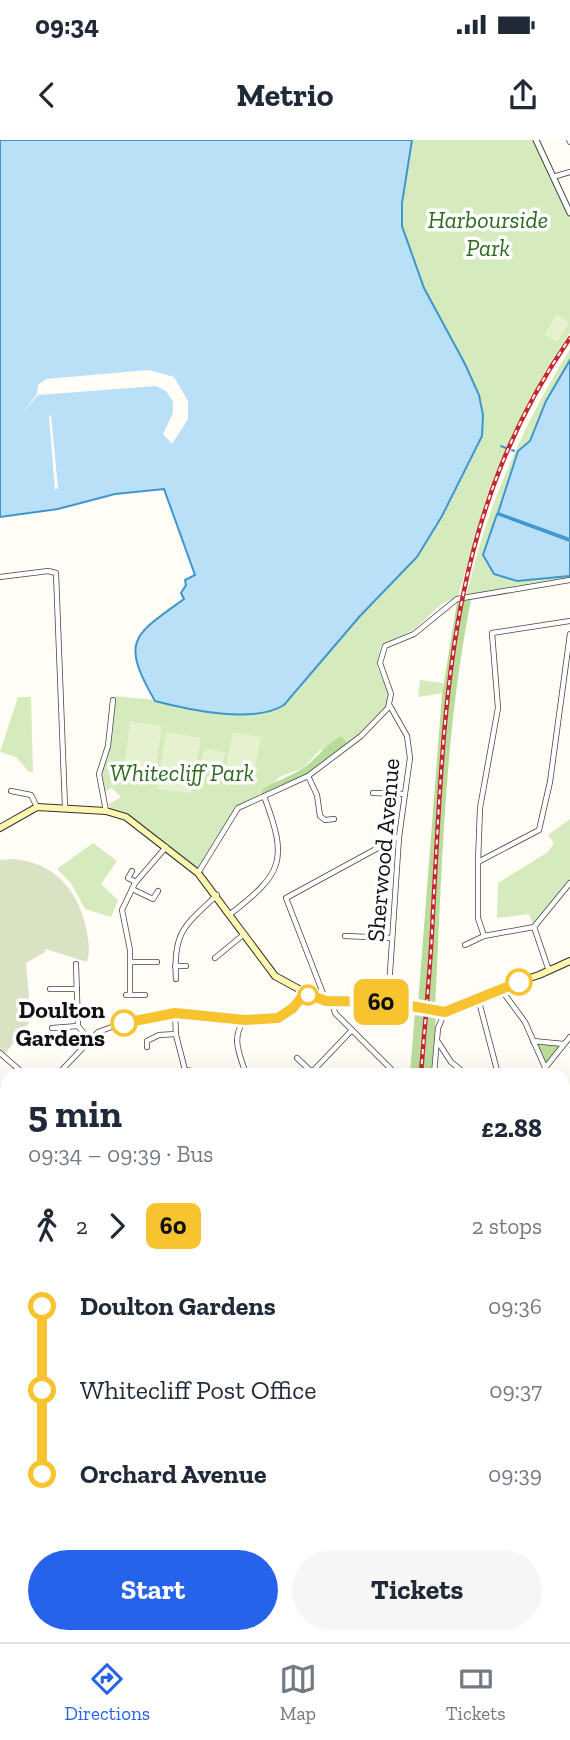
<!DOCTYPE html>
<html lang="en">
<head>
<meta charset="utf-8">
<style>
  body { margin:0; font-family:"Zilla Slab",serif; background:#f6f6f7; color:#1f2937; height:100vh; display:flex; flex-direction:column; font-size:26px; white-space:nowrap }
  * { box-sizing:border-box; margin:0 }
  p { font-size:23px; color:#747a83 }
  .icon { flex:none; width:38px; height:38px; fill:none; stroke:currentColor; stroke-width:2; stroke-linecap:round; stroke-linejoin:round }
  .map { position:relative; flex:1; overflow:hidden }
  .drawer { position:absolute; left:0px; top:928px; width:570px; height:576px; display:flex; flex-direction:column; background:#fff; border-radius:21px 21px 0 0; box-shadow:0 7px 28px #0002 }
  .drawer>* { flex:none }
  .badge { padding:0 14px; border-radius:10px; font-size:24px; line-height:46px }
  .map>.badge { position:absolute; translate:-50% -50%; box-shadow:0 0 0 4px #fff }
  .legs { display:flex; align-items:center; gap:10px; height:77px; padding:0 28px; font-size:23px }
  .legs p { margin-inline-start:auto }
  .summary { display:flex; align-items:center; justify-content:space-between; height:119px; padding:0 28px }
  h1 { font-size:38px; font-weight:800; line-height:52px }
  .action { display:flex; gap:14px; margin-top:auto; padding:14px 28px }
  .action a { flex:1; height:80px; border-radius:42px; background:#2563eb; color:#fff; font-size:28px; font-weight:800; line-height:80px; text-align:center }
  .action a+a { background:#f6f6f7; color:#1f2937 }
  ul { padding:0 28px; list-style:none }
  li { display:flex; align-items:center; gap:24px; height:84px; font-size:26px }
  li i { display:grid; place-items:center; width:10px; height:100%; margin:0 9px; background:currentColor }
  li i::after { content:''; width:18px; height:18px; margin:-9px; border:5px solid; border-radius:50%; background:#fff }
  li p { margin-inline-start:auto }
  li:first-child i { background:linear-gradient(#0000 50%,currentColor 0) }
  li:last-child i { background:linear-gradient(currentColor 50%,#0000 0) }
  .status { display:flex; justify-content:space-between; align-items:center; height:49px; padding:0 35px; background:#fff; direction:ltr }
  .status svg { height:19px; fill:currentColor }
  header { display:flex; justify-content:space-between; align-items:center; height:91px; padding:0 28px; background:#fff; font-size:32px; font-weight:800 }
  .tab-bar { display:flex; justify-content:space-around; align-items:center; height:98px; border-top:2px solid #e0e1e3; background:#fff; font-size:19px; color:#747a83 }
  .tab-bar a { display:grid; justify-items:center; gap:4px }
  .tab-bar .selected { color:#2563eb }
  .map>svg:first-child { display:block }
  .green { fill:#d5ebbd }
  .forest { fill:#b9dc9c }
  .cemetery { fill:#d9e3c4 }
  .pitch { fill:#e6f2cf }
  .water { fill:#b9e0f7; stroke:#3f96cf; stroke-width:2 }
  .pier { fill:#fffdf5 }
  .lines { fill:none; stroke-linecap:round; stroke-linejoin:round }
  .stream { stroke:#3f96cf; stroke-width:2 }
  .minor-casing { stroke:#444; stroke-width:6 }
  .tertiary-casing { stroke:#444; stroke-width:7 }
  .secondary-casing { stroke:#333; stroke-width:8 }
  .trunk-casing { stroke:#222; stroke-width:10 }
  .minor { stroke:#fff; stroke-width:4.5 }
  .tertiary { stroke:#fff; stroke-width:5 }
  .secondary { stroke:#fff6b0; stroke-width:6 }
  .trunk { stroke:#f7bc64; stroke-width:8 }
  .rail-casing { stroke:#c4262e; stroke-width:4.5 }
  .rail { stroke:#fff; stroke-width:2; stroke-dasharray:5; stroke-linecap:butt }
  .line-1-casing { stroke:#fff; stroke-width:16 }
  .line-1 { stroke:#f7c32f; stroke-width:10 }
  .stop-1-dot { fill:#fff; stroke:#f7c32f; stroke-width:3.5 }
  .labels { text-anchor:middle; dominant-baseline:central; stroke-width:7; stroke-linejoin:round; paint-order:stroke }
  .park-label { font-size:24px; font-style:italic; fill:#2f6b1f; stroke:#fff }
  .street-label { font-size:24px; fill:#111; stroke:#fff }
  .stop-label { font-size:24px; font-weight:bold; fill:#111; stroke:#fff; text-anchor:end }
</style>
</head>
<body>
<div class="status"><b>09:34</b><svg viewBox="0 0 49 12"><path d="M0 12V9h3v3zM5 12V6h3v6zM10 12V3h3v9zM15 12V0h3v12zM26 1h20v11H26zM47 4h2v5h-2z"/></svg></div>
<header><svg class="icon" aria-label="back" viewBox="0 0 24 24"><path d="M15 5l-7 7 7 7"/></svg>Metrio<svg class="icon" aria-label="share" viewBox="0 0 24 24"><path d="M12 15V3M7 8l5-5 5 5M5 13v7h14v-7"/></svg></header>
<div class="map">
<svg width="570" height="1502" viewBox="0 0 570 1502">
  <rect width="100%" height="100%" fill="#fffdf5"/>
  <g class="green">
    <path d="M412 0H534L570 78V193L543 235 505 313 486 359 458 457 443 463 413 490 381 505 377 526 389 556 388 568 370 588 348 604 320 610 303 628 279 637 264 656 238 668 198 733 140 686 112 673 109 664 121 657 112 648 105 652 101 633 111 602 116 556 154 560C132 522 124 500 165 472L173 489 380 170Z"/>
    <path d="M570 209V438L466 456C487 366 522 287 570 209Z"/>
    <path d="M420 540 443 543V553L418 557Z"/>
    <path d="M18 557H31L33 632H29L16 617 0 612Z"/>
    <path d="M570 679V743L534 787 529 774 497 778 498 743 548 712 554 703 548 695Z"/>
    <path d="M93 703 117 721 101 744 118 760 111 777 85 769 71 743 57 729Z"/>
  </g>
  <g class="forest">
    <path d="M471 460C444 595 442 732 435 869L418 864 442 555 457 462Z"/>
    <path d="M341 596 348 604 308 636 264 656 262 650C275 641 289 637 302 629 316 620 325 604 341 596Z"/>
    <path d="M415 870 436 876 431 934H410Z"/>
    <path d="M533 901 565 904 545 928Z"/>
  </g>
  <path class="cemetery" d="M13 719C52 722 76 747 85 784 88 797 91 809 87 822L46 809 45 812 26 823 31 880 4 915 0 911V720Z"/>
  <g class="pitch">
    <path d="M557 174 569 183 557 202 544 194Z"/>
    <path d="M130 581 162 586 153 644 123 638Z"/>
    <path d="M166 592 201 598 191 653 157 649Z"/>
    <path d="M233 592 261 597 252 643 224 637Z"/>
    <path d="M205 608 225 613 221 628 201 623Z"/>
  </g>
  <g class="water">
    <path d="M0 0H412L402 63V86L424 148 465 224 479 255 483 275 482 296 442 376 417 417 360 476 284 565C254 584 189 570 155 561 120 500 133 496 184 459L181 453 186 445 185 440 195 435 164 349 115 354 58 369 0 377Z"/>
    <path d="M570 220V399L498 373 518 311 530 301 546 261Z"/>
    <path d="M497 374 570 401V436L517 441 494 434 483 415Z"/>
  </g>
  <g class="pier">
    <path d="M149 230 174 237 188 261V279L172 304 163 294 173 273V262L166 251 156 246 38 255 21 275 37 254 38 245 46 239Z"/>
    <path d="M51 275 58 348 55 350 49 277Z"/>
  </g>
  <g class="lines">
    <g class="stream">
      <path d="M501 306 506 308"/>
      <path d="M512 310 514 311"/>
    </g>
    <defs>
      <g id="minor">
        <path d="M569 0 570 2"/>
        <path d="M553 37 570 32"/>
        <path d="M0 437 48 431 56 433 65 667"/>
        <path d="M308 636 317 655 320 676 325 680 334 679"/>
        <path d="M11 651 31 655 37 667"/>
        <path d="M373 653 405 654"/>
        <path d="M106 671 99 634 108 606 113 560"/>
        <path d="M478 722 539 690 550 642 570 494"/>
        <path d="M132 731 128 738 136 742"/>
        <path d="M198 733 238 668 308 636 361 596 388 568 391 554 380 523 385 506 414 494 457 459 570 440"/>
        <path d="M132 749 153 759 158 751"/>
        <path d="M229 775C284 733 288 720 264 656"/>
        <path d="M534 787 570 743"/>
        <path d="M345 796 392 798"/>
        <path d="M484 796 478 778V722L480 668 498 568 492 493 570 481"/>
        <path d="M465 805 484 796 534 787 549 831"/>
        <path d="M215 818 243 795"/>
        <path d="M131 822H157"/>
        <path d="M76 824 78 886 89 900"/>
        <path d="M175 826H186"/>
        <path d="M176 839C173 792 184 786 217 755"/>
        <path d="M500 848 525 882 548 934"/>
        <path d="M50 849H77"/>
        <path d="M126 855H130V810L122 770 135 743 166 707"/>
        <path d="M130 855H145"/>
        <path d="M478 858 498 934"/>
        <path d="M326 861 286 758 398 697"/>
        <path d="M332 861 335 873 396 934"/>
        <path d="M388 862 399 697 410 618 407 596 390 566"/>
        <path d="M175 873 176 895 185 930 178 934"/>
        <path d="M245 880C230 897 240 915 246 934"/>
        <path d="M52 888 78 886"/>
        <path d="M533 901 564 904"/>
        <path d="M438 902 451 922 466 934"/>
        <path d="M147 907V901L159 895 176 894"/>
        <path d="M0 913 24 934"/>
        <path d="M297 918 314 934"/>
        <path d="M545 928 570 897"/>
        <path d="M185 930 199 932"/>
        <path d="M312 932 352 890"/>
        <path d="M58 934 98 892 134 879 175 873 245 880 278 878 293 868 305 853"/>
        <path d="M434 934 438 888 445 872"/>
        <path d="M472 934H482"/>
        <path d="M0 950 7 960"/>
        <path d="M564 962 570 974"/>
        <path d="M0 1007 7 1013"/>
        <path d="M0 1034 7 1020"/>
        <path d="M564 1070 570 1095"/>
        <path d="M0 1098 7 1115"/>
        <path d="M0 1149 7 1147"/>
        <path d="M564 1154 570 1149"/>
        <path d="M0 1258V1276"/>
        <path d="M564 1264 570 1267"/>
        <path d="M0 1301V1303"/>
        <path d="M564 1333V1335"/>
        <path d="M564 1376 566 1378"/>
        <path d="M564 1425 570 1419"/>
        <path d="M0 1443 7 1445"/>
        <path d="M0 1495 7 1484"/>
        <path d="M322 1496 328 1502"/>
        <path d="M376 1496 382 1502"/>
        <path d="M124 1502 128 1496"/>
        <path d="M429 1502 432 1500"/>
        <path d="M468 1502 474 1496"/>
        <path d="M530 1502 536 1496"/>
      </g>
      <g id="tertiary">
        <path d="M536 0 570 73"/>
        <path d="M564 1202 570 1206"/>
        <path d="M0 1313 7 1317"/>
        <path d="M142 1496 153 1502"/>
        <path d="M62 1502 66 1496"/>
      </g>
      <path id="secondary" d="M0 688 37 667 106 671 126 677 198 733 275 836 317 859 388 862 445 872 496 849 539 835 570 821"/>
      <g id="trunk">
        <path d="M564 1004 570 999"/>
        <path d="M272 1502 278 1496"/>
      </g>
    </defs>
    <use href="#minor" class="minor-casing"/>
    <use href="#tertiary" class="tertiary-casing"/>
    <use href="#secondary" class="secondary-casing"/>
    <use href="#trunk" class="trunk-casing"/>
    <use href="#minor" class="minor"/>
    <use href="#tertiary" class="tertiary"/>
    <use href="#secondary" class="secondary"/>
    <use href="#trunk" class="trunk"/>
    <defs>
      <g id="rail">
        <path d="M421 934C425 880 431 825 433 771 445 563 446 377 570 198"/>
        <path d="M167 1502 172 1496"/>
      </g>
    </defs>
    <use href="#rail" class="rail-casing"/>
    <use href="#rail" class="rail"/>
  </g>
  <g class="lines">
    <defs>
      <path id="line-1" d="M124 883 175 873 245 880 278 878 293 868 305 853 326 861 388 862 445 872 519 842"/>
    </defs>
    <use href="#line-1" class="line-1-casing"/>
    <use href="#line-1" class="line-1"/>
  </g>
  <g class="stop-1-dot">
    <circle cx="519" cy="842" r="12"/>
    <circle cx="308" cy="855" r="9"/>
    <circle cx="124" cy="883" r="12"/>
  </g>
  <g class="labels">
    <g class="park-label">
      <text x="488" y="79">Harbourside<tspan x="488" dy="28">Park</tspan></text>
      <text x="182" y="632">Whitecliff Park</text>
    </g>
    <g class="street-label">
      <text transform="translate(383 710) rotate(-85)">Sherwood Avenue</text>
    </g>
    <g class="stop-label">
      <text x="105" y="869">Doulton<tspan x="105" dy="28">Gardens</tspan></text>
    </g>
  </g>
</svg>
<b class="badge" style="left:381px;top:862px;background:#f7c32f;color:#111">60</b>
<section class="drawer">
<div class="summary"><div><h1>5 min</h1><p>09:34 – 09:39 · Bus</p></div><b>£2.88</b></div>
<div class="legs"><svg class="icon" aria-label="walk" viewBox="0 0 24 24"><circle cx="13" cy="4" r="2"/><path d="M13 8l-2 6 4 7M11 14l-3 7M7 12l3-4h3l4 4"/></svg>2<svg class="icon" aria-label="forward" viewBox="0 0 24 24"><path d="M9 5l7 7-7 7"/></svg><b class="badge" style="background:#f7c32f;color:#111">60</b><p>2 stops</p></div>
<ul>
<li><i style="color:#f7c32f"></i><b>Doulton Gardens</b><p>09:36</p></li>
<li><i style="color:#f7c32f"></i><span>Whitecliff Post Office</span><p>09:37</p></li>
<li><i style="color:#f7c32f"></i><b>Orchard Avenue</b><p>09:39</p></li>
</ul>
<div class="action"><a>Start</a><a>Tickets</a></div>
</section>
</div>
<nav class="tab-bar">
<a class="selected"><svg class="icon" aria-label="directions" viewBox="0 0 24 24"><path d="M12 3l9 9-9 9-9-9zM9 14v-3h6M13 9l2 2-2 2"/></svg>Directions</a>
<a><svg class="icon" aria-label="map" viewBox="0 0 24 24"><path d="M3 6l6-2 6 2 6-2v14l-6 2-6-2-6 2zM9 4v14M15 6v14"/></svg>Map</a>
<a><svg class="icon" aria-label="tickets" viewBox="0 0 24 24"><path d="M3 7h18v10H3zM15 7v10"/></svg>Tickets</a>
</nav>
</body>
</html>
